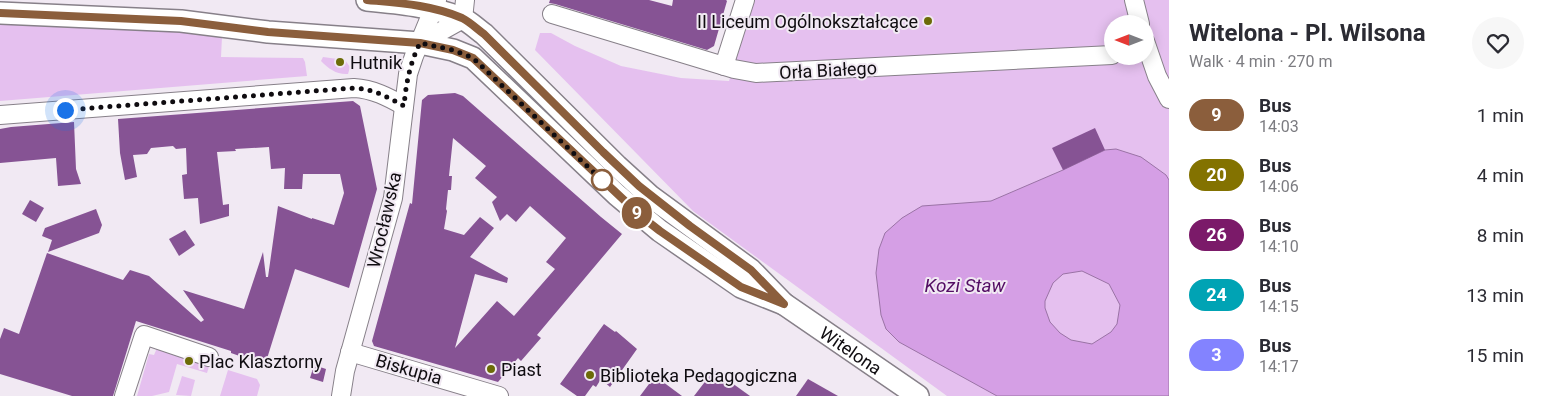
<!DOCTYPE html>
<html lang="en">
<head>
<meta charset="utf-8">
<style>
  body { margin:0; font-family:Roboto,sans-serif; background:#f7f7f7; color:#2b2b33; height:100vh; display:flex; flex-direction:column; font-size:19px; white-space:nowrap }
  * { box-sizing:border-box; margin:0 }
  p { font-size:16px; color:#7c7c81 }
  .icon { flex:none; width:28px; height:28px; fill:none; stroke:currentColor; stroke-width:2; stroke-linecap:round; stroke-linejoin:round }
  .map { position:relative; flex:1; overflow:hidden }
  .side { display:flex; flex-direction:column; background:#fff; width:375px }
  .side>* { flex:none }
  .badge { padding:0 10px; border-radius:16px; font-size:18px; line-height:32px }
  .needle { width:32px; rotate:270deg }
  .fabs { position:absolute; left:1104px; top:15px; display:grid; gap:10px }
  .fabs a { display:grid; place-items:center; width:50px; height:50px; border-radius:50%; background:#fff; box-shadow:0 2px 12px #0003; font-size:25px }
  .you { position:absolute; width:25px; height:25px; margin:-12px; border:4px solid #fff; border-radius:50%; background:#1a73e8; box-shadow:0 0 0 8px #1a73e833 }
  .map>.badge { position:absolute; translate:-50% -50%; box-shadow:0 0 0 2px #fff }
  .round { display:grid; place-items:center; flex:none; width:52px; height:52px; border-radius:26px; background:#f7f7f7 }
  .summary { display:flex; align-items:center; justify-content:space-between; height:85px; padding:0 20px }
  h1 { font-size:24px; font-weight:700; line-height:38px }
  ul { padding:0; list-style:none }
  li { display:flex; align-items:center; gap:15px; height:60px; padding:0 20px }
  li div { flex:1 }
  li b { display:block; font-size:19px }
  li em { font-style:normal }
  li .badge { min-width:55px; font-weight:700; text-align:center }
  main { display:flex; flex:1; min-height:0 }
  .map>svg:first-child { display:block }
  .green { fill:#e5c0ef; fill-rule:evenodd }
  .water { fill:#d59fe5; stroke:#9a73a5; fill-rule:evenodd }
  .building { fill:#865394; fill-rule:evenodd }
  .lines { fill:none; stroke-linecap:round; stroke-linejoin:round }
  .minor-casing { stroke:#878089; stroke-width:20 }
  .major-casing { stroke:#878089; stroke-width:24 }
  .minor { stroke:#fff; stroke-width:18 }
  .major { stroke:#fff; stroke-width:21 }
  .line-casing { stroke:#fff; stroke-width:11 }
  .line { stroke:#8b5e3c; stroke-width:8 }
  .walk { stroke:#0f0c10; stroke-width:5; stroke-dasharray:0 9 }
  .poi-dot { fill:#6c6b08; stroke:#f1e9f3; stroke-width:2 }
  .stop-dot { fill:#fff; stroke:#8b5e3c; stroke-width:2.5 }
  .labels { text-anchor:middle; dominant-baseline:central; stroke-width:4; stroke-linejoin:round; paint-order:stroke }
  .poi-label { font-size:18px; fill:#0f0c10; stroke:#f1e9f3; text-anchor:start }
  .street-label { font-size:18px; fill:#0f0c10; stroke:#f1e9f3 }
  .water-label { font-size:19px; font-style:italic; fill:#530e64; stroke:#f1e9f3 }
</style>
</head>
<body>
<main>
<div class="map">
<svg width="1169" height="396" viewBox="0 0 1169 396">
  <rect width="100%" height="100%" fill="#f1e9f3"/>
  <g class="green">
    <path d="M755 0H1169V396H947L693 211 535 50 540 33H551L575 46 621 66 681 78 729 81ZM1112 24H1145V56H1112Z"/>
    <path d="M0 24 188 32 222 37 221 57 303 58 305 62 307 76 0 101Z"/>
    <path d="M323 57 345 60 350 67 348 74C337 75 329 69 321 61Z"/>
    <path d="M157 348 210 363 207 373 177 364 169 392 152 396H137L149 354 154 355Z"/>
    <path d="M228 370 257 379 260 385 257 396H220Z"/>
    <path d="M182 376 195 380 191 396 176 395Z"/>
  </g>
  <path class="water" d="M1116 149 1141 157 1166 175 1169 180V396H997L899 342 886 329 881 315 876 273 879 249 885 233 902 218 922 206 991 201 1063 170 1105 150ZM1082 271 1109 284 1120 305 1117 324 1111 332 1092 344 1071 340 1060 333 1050 322 1045 308V301L1053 283 1063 274Z"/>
  <g class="building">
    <path d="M550 0H649L672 6 673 0H726L727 1 714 46 707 50 555 4 549 3Z"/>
    <path d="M455 93 463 96 601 217 622 234 537 335 541 338 521 361 518 358 498 382 374 346 372 341 410 203 412 204 422 100 428 95ZM453 138 486 166 475 178 497 197 492 202 500 221 507 214 516 222 530 206 566 238 546 262 555 269 514 316 497 301 455 348 475 274 507 283 508 278 470 257 494 228 480 217 464 235 444 229 447 211 446 209 448 190H451L452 176H449Z"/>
    <path d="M353 101 360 106 377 189 349 288 295 269 265 365 231 353V351L136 321 113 396H72L0 374V339L4 328 19 334 47 253 123 280 130 270 149 276 201 322 204 320 183 290 244 309 263 252 266 277H268L278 206 312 219V218L334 225 344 193 340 174H303L302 189H284L285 168 271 169 269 147 235 149 236 151 217 152 223 205 229 204V216L200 224 198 198 184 199 182 175 187 174 186 148 176 149 173 146 151 148 147 154 133 155 137 177 125 180 120 153 118 119Z"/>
    <path d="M74 122 76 169 81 184 58 186 56 158 0 163V129L11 127Z"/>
    <path d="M1095 128 1105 150 1063 170 1052 148Z"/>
    <path d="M30 200 44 208 36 222 22 214Z"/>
    <path d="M96 209 102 225 99 233 48 252 52 240 42 236 45 228Z"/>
    <path d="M185 230 195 245 179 256 169 239Z"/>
    <path d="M604 324 615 332 616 331 637 349 610 387 601 379 596 387 593 385 585 396H577L560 384Z"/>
    <path d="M314 365 326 369 323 382 310 378Z"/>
    <path d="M714 370 750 396H694Z"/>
    <path d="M655 376 682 396H640Z"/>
    <path d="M808 379 838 396H796Z"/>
  </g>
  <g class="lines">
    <defs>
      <g id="minor">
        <path d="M1134 0 1140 24"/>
        <path d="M552 14 734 69 756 73 1112 55"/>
        <path d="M1145 41 1157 76 1169 99"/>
        <path d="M420 43 463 19 465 0"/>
        <path d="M724 66 745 0"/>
        <path d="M0 115 354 88C373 89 388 97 404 106"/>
        <path d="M350 352 499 396"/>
        <path d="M124 396 144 335 209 357"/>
        <path d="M341 396 345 371 393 198 408 74 414 56 437 0"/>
      </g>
      <g id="major">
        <path id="s1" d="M367 0C399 3 431 6 461 18 469 21 477 29 484 34L617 166 650 196 751 270 784 304 918 396"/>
        <path d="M0 13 181 21 268 32 420 43 453 50 473 58 617 195 660 231 741 287 784 304"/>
      </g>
    </defs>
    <use href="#minor" class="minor-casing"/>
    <use href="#major" class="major-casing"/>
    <use href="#minor" class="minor"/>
    <use href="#major" class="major"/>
  </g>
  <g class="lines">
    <defs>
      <path id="line" d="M0 13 181 21 268 32 420 43 453 50 473 58 642 217 660 231 741 287 784 304 751 270 690 226 639 186 603 152 484 34C477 29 470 22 462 18 432 5 398 3 367 0"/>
    </defs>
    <use href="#line" class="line-casing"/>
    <use href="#line" class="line"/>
    <path class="walk" d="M65 110 354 88C373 89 388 97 404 106 406 83 410 63 420 43L453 50 473 58 605 183 602 180"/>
  </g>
  <g class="poi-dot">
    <circle cx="928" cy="21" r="5"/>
    <circle cx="340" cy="62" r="5"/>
    <circle cx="189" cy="361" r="5"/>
    <circle cx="491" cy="369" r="5"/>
    <circle cx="590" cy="375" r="5"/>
  </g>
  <circle class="stop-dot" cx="602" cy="180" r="10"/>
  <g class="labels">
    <g class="poi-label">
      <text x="918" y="21" text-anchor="end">II Liceum Ogólnokształcące</text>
      <text x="350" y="62">Hutnik</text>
      <text x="199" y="361">Plac Klasztorny</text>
      <text x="501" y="369">Piast</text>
      <text x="600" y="375">Biblioteka Pedagogiczna</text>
    </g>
    <g class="street-label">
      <text transform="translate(828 70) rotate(-3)">Orła Białego</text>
      <text transform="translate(384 220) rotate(-77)">Wrocławska</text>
      <text stroke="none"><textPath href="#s1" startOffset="610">Witelona</textPath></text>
      <text transform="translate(409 369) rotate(16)">Biskupia</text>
    </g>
    <g class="water-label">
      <text x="965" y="285">Kozi Staw</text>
    </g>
  </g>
</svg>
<div class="fabs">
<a><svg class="needle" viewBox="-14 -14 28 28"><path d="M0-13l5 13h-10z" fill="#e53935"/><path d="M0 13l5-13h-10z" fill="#7c7c81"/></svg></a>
</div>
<div class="you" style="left:65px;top:110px"></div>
<b class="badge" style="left:637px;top:213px;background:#8b5e3c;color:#fff">9</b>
</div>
<section class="side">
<div class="summary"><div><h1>Witelona - Pl. Wilsona</h1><p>Walk · 4 min · 270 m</p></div><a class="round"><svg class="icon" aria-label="heart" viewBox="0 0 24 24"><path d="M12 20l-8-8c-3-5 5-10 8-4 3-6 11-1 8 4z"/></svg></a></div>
<ul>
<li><span class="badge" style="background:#8b5e3c;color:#fff">9</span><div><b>Bus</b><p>14:03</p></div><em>1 min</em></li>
<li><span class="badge" style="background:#837200;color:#fff">20</span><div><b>Bus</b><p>14:06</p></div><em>4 min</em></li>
<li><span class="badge" style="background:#7b1a69;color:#fff">26</span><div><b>Bus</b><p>14:10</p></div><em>8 min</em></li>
<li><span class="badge" style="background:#00a3b4;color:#fff">24</span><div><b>Bus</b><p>14:15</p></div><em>13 min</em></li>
<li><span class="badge" style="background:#8383ff;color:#fff">3</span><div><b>Bus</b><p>14:17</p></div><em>15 min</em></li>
</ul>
</section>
</main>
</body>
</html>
